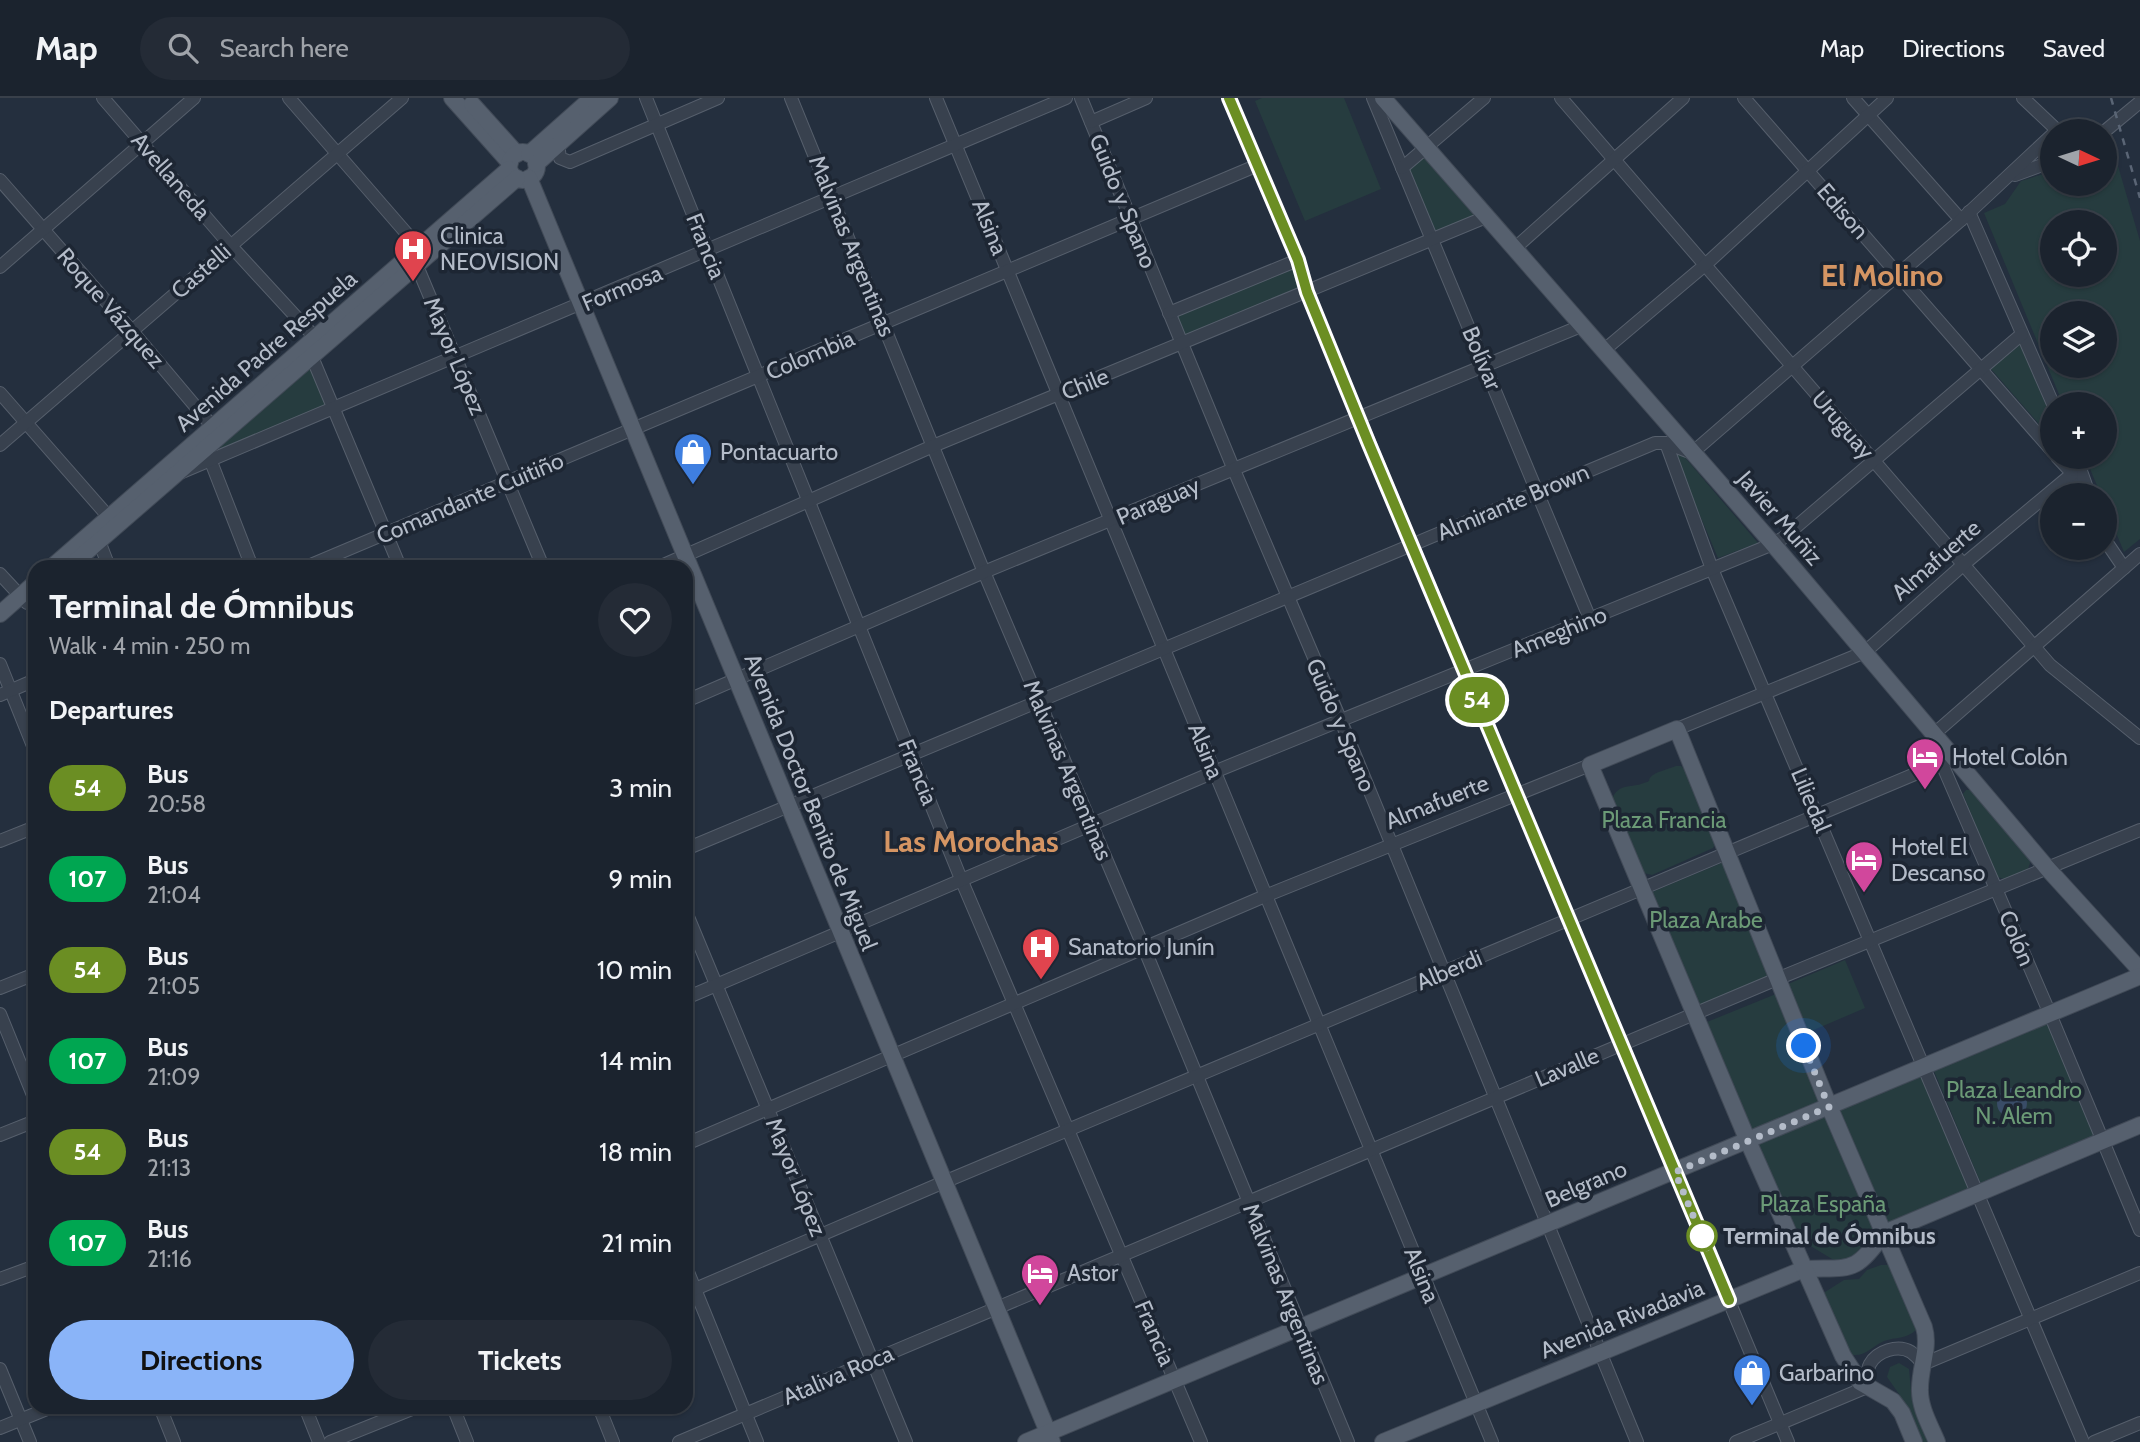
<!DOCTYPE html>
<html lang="en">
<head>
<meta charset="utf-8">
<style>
  body { margin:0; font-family:Cabin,sans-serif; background:#242b36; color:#f1f3f6; height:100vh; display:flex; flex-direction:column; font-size:26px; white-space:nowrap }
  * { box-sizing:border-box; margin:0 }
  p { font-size:23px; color:#a0a4aa }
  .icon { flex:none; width:38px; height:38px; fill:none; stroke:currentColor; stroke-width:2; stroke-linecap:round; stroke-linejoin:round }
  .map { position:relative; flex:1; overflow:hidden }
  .details { position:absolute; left:28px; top:462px; width:665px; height:854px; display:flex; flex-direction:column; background:#1b232e; border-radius:21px; box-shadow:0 2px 5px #0004,0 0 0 2px #39404a }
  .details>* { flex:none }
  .badge { padding:0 14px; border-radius:23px; font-size:24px; line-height:46px }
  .needle { width:46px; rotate:94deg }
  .controls { position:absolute; left:2040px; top:21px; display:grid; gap:14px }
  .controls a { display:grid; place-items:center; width:77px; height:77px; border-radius:50%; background:#1b232e; box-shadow:0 2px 5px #0004,0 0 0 2px #39404a; font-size:35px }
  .you { position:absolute; width:35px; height:35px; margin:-18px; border:5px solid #fff; border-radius:50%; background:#1a73e8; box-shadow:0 0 0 10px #1a73e833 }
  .map>.badge { position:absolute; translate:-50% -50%; box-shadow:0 0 0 4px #fff }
  h2 { padding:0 21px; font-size:26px; line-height:63px }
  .round { display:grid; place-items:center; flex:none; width:74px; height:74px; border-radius:37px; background:#242b36 }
  .summary { display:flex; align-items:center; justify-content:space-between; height:119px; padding:0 21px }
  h1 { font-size:33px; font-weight:700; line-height:52px }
  .cta { display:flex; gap:14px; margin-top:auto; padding:14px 21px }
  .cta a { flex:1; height:80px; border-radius:42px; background:#8ab4f8; color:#111; font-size:28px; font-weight:700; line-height:80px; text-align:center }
  .cta a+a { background:#242b36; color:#f1f3f6 }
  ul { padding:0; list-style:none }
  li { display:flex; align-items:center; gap:21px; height:91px; padding:0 21px }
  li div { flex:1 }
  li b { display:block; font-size:26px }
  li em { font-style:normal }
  li .badge { min-width:77px; font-weight:700; text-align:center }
  header { display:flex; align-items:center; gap:42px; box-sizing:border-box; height:98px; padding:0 35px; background:#1b232e; border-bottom:2px solid #39404a }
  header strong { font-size:33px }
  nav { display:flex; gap:38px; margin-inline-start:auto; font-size:24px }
  .search { width:490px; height:63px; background:#242b36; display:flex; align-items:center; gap:18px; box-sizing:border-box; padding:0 24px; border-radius:38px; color:#a0a4aa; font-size:26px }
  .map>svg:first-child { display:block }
  .green { fill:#263c3f; fill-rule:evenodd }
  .water { fill:#394c67 }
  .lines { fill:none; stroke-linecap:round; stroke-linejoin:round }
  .minor-casing { stroke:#565f6c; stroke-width:14 }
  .major-casing { stroke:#414a57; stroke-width:18 }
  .minor { stroke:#38414e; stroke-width:12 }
  .major { stroke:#56606e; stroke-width:16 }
  .rail { stroke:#5a6575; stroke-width:2.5; stroke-dasharray:7 7; stroke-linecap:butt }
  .line-casing { stroke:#fff; stroke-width:16 }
  .line { stroke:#6b8e23; stroke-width:10 }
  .walk { stroke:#b4bcc9; stroke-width:7; stroke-dasharray:0 12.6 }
  .stop-dot { fill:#fff; stroke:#6b8e23; stroke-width:3.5 }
  .labels { text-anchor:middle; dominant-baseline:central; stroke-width:7; stroke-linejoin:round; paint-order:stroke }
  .street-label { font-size:23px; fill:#b4bcc9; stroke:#1d2633 }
  .poi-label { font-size:23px; fill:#b4bcc9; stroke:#1d2633; text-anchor:start }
  .park-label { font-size:23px; fill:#6b9a76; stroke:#1d2633 }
  .stop-label { font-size:23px; font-weight:bold; fill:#b4bcc9; stroke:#1d2633; text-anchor:start }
  .district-label { font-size:30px; font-weight:bold; fill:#d59563; stroke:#1d2633 }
</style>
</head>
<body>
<header>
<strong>Map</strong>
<div class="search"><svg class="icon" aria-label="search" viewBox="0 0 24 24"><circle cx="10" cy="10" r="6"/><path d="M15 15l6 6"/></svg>Search here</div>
<nav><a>Map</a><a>Directions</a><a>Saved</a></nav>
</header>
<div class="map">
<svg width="2140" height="1344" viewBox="0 0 2140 1344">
  <rect width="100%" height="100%" fill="#242f3e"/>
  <g class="green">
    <path d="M1262 0H1344L1381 91 1305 123 1255 3Z"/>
    <path d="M1426 53 1482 118 1434 138 1406 70Z"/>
    <path d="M2118 68 2140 143V441L2124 454 2105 408V397H2101L2085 359H2105V306H2063L1984 115 2005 106 2021 83 2053 73V86H2105V72ZM2053 124H2105V177H2053ZM2053 215H2105V268H2053Z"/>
    <path d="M1292 170 1301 192 1185 240 1176 218Z"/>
    <path d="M2020 247 2053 323V342L1991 271Z"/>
    <path d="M310 268 330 308 222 354 219 346Z"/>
    <path d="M1676 355 1682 356 1758 445 1718 460 1676 361Z"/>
    <path d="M1676 668H1681L1685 672 1716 744 1713 750 1652 777 1644 775 1613 705V699C1620 685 1632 690 1644 685 1654 682 1645 683 1653 677 1659 673 1669 671 1676 668Z"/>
    <path d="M1966 692H1972L2031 762 2028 771 2004 781 1997 779 1963 696Z"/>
    <path d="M1724 764 1771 882 1701 910 1652 794Z"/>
    <path d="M1845 862 1865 910 1809 934 1788 886Z"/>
    <path d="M1776 896 1821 1005 1752 1034 1707 924Z"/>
    <path d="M2047 925 2094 1038 1981 1086 1934 973Z"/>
    <path d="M1922 977 1970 1092 1888 1126 1840 1012Z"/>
    <path d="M1827 1017 1875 1130 1855 1159 1843 1165 1832 1161 1794 1138 1758 1046Z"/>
    <path d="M1881 1167H1888L1892 1169 1916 1224V1232C1906 1241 1896 1239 1884 1243 1872 1248 1867 1258 1853 1257L1847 1251 1823 1200 1825 1194 1844 1182 1859 1181 1867 1172Z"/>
    <path d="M1899 1265 1909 1271 1911 1292 1932 1344H1919L1899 1296 1887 1279 1890 1269Z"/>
  </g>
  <circle class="water" cx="2012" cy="1005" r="15"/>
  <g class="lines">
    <defs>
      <g id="minor">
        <path d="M103 0 230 147 321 246"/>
        <path d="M289 0 414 144 417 152V168L543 469"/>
        <path d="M646 0 961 781 1201 1344"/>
        <path d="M791 0 984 474 1144 850 1348 1344"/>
        <path d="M936 0 1492 1344"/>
        <path d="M1081 0 1234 372 1341 623 1637 1344"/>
        <path d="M1229 0 1298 162 1307 194 1359 320 1788 1344"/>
        <path d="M1373 0 1590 521"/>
        <path d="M1561 0 2050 567 2140 640"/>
        <path d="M1744 0 2053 354"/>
        <path d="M1853 0 1961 122"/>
        <path d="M2023 0 2058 33"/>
        <path d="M1091 24 1146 0"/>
        <path d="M2105 33 2140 4"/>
        <path d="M558 46 560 60 570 64 718 0"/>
        <path d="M1402 70 1484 0"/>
        <path d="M2015 77 2053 63"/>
        <path d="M0 82 132 233 217 334"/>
        <path d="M1969 114 2053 306"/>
        <path d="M1514 151 1683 0"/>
        <path d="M0 169 194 0"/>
        <path d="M1169 215 1298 162"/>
        <path d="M1603 253 1705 167 1887 0"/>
        <path d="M307 254 312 259 400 469"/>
        <path d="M0 295 114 425"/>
        <path d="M1666 345 1712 471 2083 1344"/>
        <path d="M0 347 402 0"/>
        <path d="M208 356 252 469"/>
        <path d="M2057 359 2087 391"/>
        <path d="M2076 359 2087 390"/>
        <path d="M182 374 1066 0"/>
        <path d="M94 438 99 443 109 469"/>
        <path d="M2105 442 2124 470"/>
        <path d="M2140 456 1934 636 1942 666 2050 916 2140 1132"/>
        <path d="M306 469 1258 67"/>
        <path d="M659 469 933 348 1486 119"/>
        <path d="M0 476 27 505"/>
        <path d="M0 566 35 653"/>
        <path d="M0 597 35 582"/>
        <path d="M686 603 984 474 1581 228"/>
        <path d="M1677 631 1865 554 1964 466 2072 376"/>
        <path d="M0 743 35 729"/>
        <path d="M686 751 1655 345H1666L1692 355 1961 122 2053 36"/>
        <path d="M686 814 906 1344"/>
        <path d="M0 890 35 876"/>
        <path d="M686 900 1214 674 1773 446 1783 440 2022 236"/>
        <path d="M0 916 35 1002"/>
        <path d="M0 1037 35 1023"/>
        <path d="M686 1046 1265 798 1590 667"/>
        <path d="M686 1169 757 1344"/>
        <path d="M0 1181 35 1168"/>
        <path d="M686 1195 944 1084 1953 660"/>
        <path d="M0 1271 30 1344"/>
        <path d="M160 1309 174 1344"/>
        <path d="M305 1309 319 1344"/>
        <path d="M453 1309 467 1344"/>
        <path d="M599 1309 613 1344"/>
        <path d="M0 1330 52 1309"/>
        <path d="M330 1344 417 1309"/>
        <path d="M679 1344 1777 881 2140 732"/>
        <path d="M1736 1344 1867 1289C1867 1282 1866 1273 1870 1266 1877 1253 1898 1246 1911 1254 1915 1257 1920 1262 1923 1266L2140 1175"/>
        <path d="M2094 1344 2140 1325"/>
      </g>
      <g id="major">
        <path d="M452 0 510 65"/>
        <path d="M1383 0 1773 446 2048 771 2140 872"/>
        <path d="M472 6 517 56"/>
        <circle cx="523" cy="68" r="14"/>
        <path d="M529 56 592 0"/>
        <path d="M536 66 610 0"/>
        <path d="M529 80 1052 1344"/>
        <path d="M52 469 509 71"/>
        <path d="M69 469 517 80"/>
        <path d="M0 516 35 485"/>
        <path d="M1026 1344 2140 878"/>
        <path d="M1383 1344 1804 1171C1851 1169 1854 1177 1884 1135L2140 1027"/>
        <path d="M1914 1344 1902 1315 1893 1303 1860 1284 1843 1258 1748 1043 1590 667 1677 631 1829 1008 1924 1229C1930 1249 1920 1269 1920 1290 1919 1309 1930 1327 1937 1344"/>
      </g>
    </defs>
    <use href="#minor" class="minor-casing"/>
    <use href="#major" class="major-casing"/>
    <use href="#minor" class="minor"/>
    <use href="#major" class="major"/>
    <path class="rail" d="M2111 0 2140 100"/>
  </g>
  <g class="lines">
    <defs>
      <path id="line" d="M1229 0 1298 162 1307 194 1369 346 1729 1202"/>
    </defs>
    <use href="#line" class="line-casing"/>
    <use href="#line" class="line"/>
    <path class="walk" d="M1702 1138 1707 1151 1675 1074 1829 1009 1804 948"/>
  </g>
  <defs>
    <symbol id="hospital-pin" viewBox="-11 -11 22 30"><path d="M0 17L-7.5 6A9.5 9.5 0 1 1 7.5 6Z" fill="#e0444e" stroke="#1d2633"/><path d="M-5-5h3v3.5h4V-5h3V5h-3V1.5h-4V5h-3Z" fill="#fff"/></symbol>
    <symbol id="shop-pin" viewBox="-11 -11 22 30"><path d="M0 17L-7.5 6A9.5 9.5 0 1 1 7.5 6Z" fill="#3f7fe0" stroke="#1d2633"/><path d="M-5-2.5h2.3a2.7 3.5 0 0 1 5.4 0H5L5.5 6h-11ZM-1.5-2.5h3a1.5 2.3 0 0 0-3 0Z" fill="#fff"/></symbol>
    <symbol id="hotel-pin" viewBox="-11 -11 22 30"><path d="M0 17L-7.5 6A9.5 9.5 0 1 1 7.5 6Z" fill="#d1479c" stroke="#1d2633"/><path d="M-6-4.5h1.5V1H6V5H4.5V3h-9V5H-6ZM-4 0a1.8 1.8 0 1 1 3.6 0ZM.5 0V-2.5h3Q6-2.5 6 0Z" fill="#fff"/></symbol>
  </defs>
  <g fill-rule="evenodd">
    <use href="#hospital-pin" x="391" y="129" width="44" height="60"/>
    <use href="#shop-pin" x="671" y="332" width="44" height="60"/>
    <use href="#hotel-pin" x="1903" y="637" width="44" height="60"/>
    <use href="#hotel-pin" x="1842" y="740" width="44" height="60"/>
    <use href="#hospital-pin" x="1019" y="827" width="44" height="60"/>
    <use href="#hotel-pin" x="1018" y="1153" width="44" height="60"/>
    <use href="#shop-pin" x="1730" y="1253" width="44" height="60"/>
  </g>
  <circle class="stop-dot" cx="1702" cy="1138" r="14"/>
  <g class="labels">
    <g class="street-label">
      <text transform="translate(171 78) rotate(49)">Avellaneda</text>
      <text transform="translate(1123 103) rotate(68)">Guido y Spano</text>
      <text transform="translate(1843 113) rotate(49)">Edison</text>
      <text transform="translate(990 129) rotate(68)">Alsina</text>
      <text transform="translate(706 148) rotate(68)">Francia</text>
      <text transform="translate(852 148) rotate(68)">Malvinas Argentinas</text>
      <text transform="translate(201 173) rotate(-41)">Castelli</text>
      <text transform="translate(622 190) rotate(-23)">Formosa</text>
      <text transform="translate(111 210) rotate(49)">Roque Vázquez</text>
      <text transform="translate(266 253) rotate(-41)">Avenida Padre Respuela</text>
      <text transform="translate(810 257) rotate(-23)">Colombia</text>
      <text transform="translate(455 258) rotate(67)">Mayor López</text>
      <text transform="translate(1482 260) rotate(67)">Bolívar</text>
      <text transform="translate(1085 286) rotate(-22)">Chile</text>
      <text transform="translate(1843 327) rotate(49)">Uruguay</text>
      <text transform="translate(470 400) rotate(-23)">Comandante Cuitiño</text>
      <text transform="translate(1158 403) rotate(-23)">Paraguay</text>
      <text transform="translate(1513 404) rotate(-23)">Almirante Brown</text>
      <text transform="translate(1780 420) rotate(49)">Javier Muñiz</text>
      <text transform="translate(1936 462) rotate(-41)">Almafuerte</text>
      <text transform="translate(1559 534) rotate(-22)">Ameghino</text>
      <text transform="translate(1341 627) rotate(67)">Guido y Spano</text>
      <text transform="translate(1206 653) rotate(68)">Alsina</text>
      <text transform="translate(1068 672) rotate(67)">Malvinas Argentinas</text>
      <text transform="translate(918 674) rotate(68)">Francia</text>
      <text transform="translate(1811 702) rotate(67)">Liliedal</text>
      <text transform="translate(811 704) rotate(68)">Avenida Doctor Benito de Miguel</text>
      <text transform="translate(1437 704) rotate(-22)">Almafuerte</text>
      <text transform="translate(2017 840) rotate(67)">Colón</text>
      <text transform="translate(1449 872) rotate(-23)">Alberdi</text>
      <text transform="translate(1567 969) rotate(-23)">Lavalle</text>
      <text transform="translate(796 1079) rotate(68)">Mayor López</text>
      <text transform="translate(1586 1086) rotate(-23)">Belgrano</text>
      <text transform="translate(1422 1177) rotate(68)">Alsina</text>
      <text transform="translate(1286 1196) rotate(68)">Malvinas Argentinas</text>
      <text transform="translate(1622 1221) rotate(-22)">Avenida Rivadavia</text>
      <text transform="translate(1155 1235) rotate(67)">Francia</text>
      <text transform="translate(838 1277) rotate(-23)">Ataliva Roca</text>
    </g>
    <g class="poi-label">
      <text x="440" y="138">Clinica<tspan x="440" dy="26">NEOVISION</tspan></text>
      <text x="720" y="354">Pontacuarto</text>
      <text x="1952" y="659">Hotel Colón</text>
      <text x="1891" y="749">Hotel El<tspan x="1891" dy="26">Descanso</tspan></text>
      <text x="1068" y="849">Sanatorio Junín</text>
      <text x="1067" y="1175">Astor</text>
      <text x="1779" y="1275">Garbarino</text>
    </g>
    <g class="park-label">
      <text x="1664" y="722">Plaza Francia</text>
      <text x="1706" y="822">Plaza Arabe</text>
      <text x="2014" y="992">Plaza Leandro<tspan x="2014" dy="26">N. Alem</tspan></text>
      <text x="1823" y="1106">Plaza España</text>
    </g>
    <g class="stop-label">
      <text x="1723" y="1138">Terminal de Ómnibus</text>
    </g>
    <g class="district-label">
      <text x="1882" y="177">El Molino</text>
      <text x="971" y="743">Las Morochas</text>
    </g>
  </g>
</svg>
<div class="controls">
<a><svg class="needle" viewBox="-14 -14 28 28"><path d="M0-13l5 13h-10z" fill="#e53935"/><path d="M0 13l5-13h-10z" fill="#a0a4aa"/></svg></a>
<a><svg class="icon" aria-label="locate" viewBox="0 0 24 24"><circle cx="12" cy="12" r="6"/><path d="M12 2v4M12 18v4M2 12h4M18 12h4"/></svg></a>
<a><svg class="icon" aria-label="layers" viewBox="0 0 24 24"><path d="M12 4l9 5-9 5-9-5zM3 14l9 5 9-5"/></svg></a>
<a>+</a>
<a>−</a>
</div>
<div class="you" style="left:1804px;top:948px"></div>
<b class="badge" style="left:1477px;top:602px;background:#6b8e23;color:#fff">54</b>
<section class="details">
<div class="summary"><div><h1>Terminal de Ómnibus</h1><p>Walk · 4 min · 250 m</p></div><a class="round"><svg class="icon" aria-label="heart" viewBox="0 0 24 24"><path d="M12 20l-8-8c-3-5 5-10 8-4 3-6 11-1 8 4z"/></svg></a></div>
<h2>Departures</h2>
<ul>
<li><span class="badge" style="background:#6b8e23;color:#fff">54</span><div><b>Bus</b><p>20:58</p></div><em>3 min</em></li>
<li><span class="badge" style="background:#00a651;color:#fff">107</span><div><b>Bus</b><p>21:04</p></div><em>9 min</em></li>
<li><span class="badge" style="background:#6b8e23;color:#fff">54</span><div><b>Bus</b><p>21:05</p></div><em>10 min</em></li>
<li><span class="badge" style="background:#00a651;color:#fff">107</span><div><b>Bus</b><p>21:09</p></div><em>14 min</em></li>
<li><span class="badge" style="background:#6b8e23;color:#fff">54</span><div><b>Bus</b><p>21:13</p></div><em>18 min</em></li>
<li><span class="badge" style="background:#00a651;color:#fff">107</span><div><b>Bus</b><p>21:16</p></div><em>21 min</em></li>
</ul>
<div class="cta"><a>Directions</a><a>Tickets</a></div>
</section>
</div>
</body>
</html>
